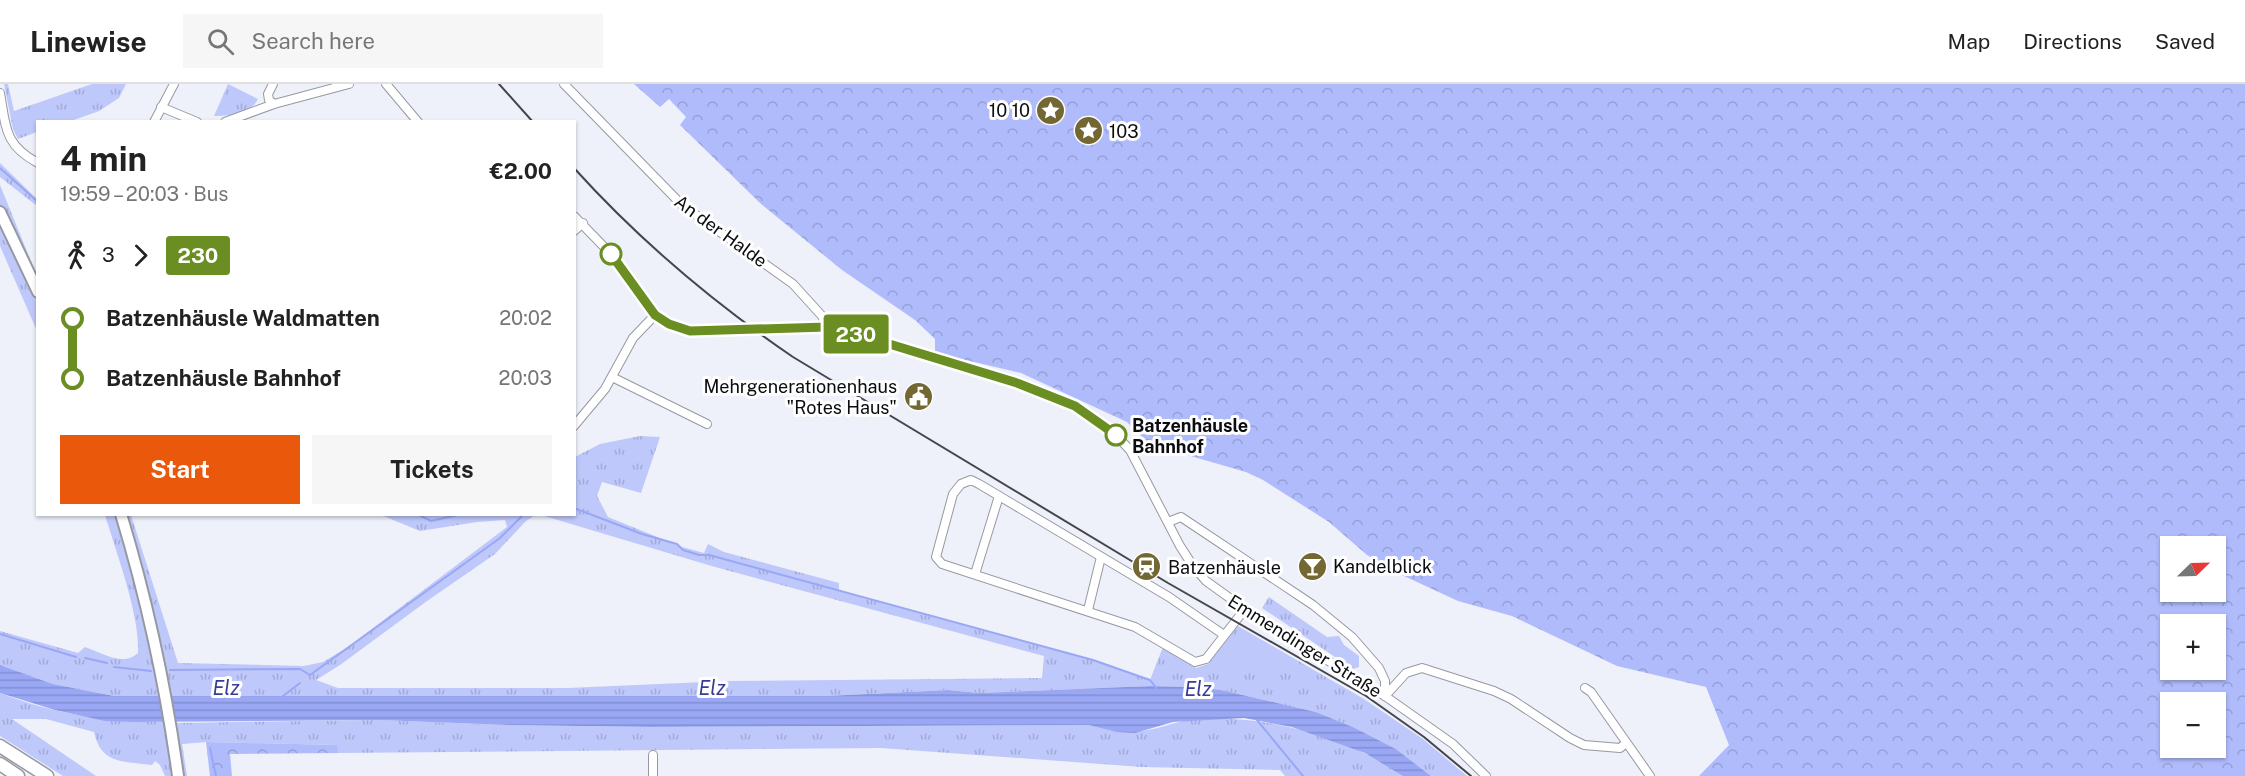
<!DOCTYPE html>
<html lang="en">
<head>
<meta charset="utf-8">
<style>
  body { margin:0; font-family:"Public Sans",sans-serif; background:#f6f6f6; color:#222; height:100vh; display:flex; flex-direction:column; font-size:22px; white-space:nowrap }
  * { box-sizing:border-box; margin:0 }
  p { font-size:20px; color:#767676 }
  .icon { flex:none; width:33px; height:33px; fill:none; stroke:currentColor; stroke-width:2; stroke-linecap:round; stroke-linejoin:round }
  .map { position:relative; flex:1; overflow:hidden }
  .sheet { position:absolute; left:36px; top:36px; width:540px; height:396px; display:flex; flex-direction:column; background:#fff; border-radius:0px; box-shadow:0 2px 4px #0004 }
  .sheet>* { flex:none }
  .badge { padding:0 12px; border-radius:4px; font-size:21px; line-height:39px }
  .needle { width:39px; rotate:67deg }
  .buttons { position:absolute; left:2160px; top:452px; display:grid; gap:12px }
  .buttons a { display:grid; place-items:center; width:66px; height:66px; border-radius:0px; background:#fff; box-shadow:0 2px 4px #0004; font-size:30px }
  .map>.badge { position:absolute; translate:-50% -50%; box-shadow:0 0 0 3px #fff }
  .legs { display:flex; align-items:center; gap:9px; height:66px; padding:0 24px; font-size:20px }
  .legs p { margin-inline-start:auto }
  .overview { display:flex; align-items:center; justify-content:space-between; height:102px; padding:0 24px }
  h1 { font-size:33px; font-weight:700; line-height:45px }
  .cta { display:flex; gap:12px; margin-top:auto; padding:12px 24px }
  .cta a { flex:1; height:69px; border-radius:0px; background:#ea580c; color:#fff; font-size:24px; font-weight:700; line-height:69px; text-align:center }
  .cta a+a { background:#f6f6f6; color:#222 }
  ul { padding:0 24px; list-style:none }
  li { display:flex; align-items:center; gap:21px; height:60px; font-size:22px }
  li i { display:grid; place-items:center; width:9px; height:100%; margin:0 8px; background:currentColor }
  li i::after { content:''; width:15px; height:15px; margin:-8px; border:4px solid; border-radius:50%; background:#fff }
  li p { margin-inline-start:auto }
  li:first-child i { background:linear-gradient(#0000 50%,currentColor 0) }
  li:last-child i { background:linear-gradient(currentColor 50%,#0000 0) }
  header { display:flex; align-items:center; gap:36px; box-sizing:border-box; height:84px; padding:0 30px; background:#fff; border-bottom:2px solid #e0e0e0 }
  header strong { font-size:28px }
  nav { display:flex; gap:33px; margin-inline-start:auto; font-size:21px }
  .search { width:420px; height:54px; background:#f6f6f6; display:flex; align-items:center; gap:15px; box-sizing:border-box; padding:0 21px; border-radius:0px; color:#767676; font-size:22px }
  .map>svg:first-child { display:block }
  .grass { fill:url(#grass-tufts) }
  .forest { fill:url(#forest-crowns); fill-rule:evenodd }
  .pitch { fill:#bec8fa }
  .water { fill:url(#water-rules) }
  .lines { fill:none; stroke-linecap:round; stroke-linejoin:round }
  .stream { stroke:#99a7f5; stroke-width:2 }
  .minor-casing { stroke:#9799a2; stroke-width:10 }
  .secondary-casing { stroke:#9799a2; stroke-width:14 }
  .trunk-casing { stroke:#9799a2; stroke-width:15 }
  .minor { stroke:#fff; stroke-width:8 }
  .secondary { stroke:#fff; stroke-width:10 }
  .trunk { stroke:#fff; stroke-width:12 }
  .rail { stroke:#45464b; stroke-width:2 }
  .line-1-casing { stroke:#fff; stroke-width:14 }
  .line-1 { stroke:#6b8e23; stroke-width:9 }
  .stop-1-dot { fill:#fff; stroke:#6b8e23; stroke-width:3 }
  .labels { text-anchor:middle; dominant-baseline:central; stroke-width:6; stroke-linejoin:round; paint-order:stroke }
  .poi-label { font-size:18px; fill:#0b0c0f; stroke:#fefefe; text-anchor:start }
  .street-label { font-size:18px; fill:#0b0c0f; stroke:#fefefe }
  .stop-label { font-size:18px; font-weight:bold; fill:#0b0c0f; stroke:#fefefe; text-anchor:start }
  .water-label { font-size:20px; font-style:italic; fill:#373c95; stroke:#fefefe }
</style>
</head>
<body>
<header>
<strong>Linewise</strong>
<div class="search"><svg class="icon" aria-label="search" viewBox="0 0 24 24"><circle cx="10" cy="10" r="6"/><path d="M15 15l6 6"/></svg>Search here</div>
<nav><a>Map</a><a>Directions</a><a>Saved</a></nav>
</header>
<div class="map">
<svg width="2245" height="692" viewBox="0 0 2245 692">
  <defs>
    <pattern id="grass-tufts" width="24" height="20" patternUnits="userSpaceOnUse" patternTransform="scale(1.5)"><rect width="24" height="20" fill="#bec8fa"/><path d="M3 7l-1-3M5 7V3M7 7l1-3M15 17l-1-3M17 17v-4M19 17l1-3" fill="none" stroke="#a2abd5"/></pattern>
    <pattern id="forest-crowns" width="20" height="18" patternUnits="userSpaceOnUse" patternTransform="scale(1.5)"><rect width="20" height="18" fill="#afbbfb"/><path d="M2 6a3 3 0 1 1 6 0M12 15a3 3 0 1 1 6 0" fill="none" stroke="#95a0d6"/></pattern>
    <pattern id="water-rules" width="6" height="5" patternUnits="userSpaceOnUse" patternTransform="scale(1.5)"><rect width="6" height="5" fill="#99a7f5"/><path d="M0 2.5h6" fill="none" stroke="#828fd1"/></pattern>
  </defs>
  <rect width="100%" height="100%" fill="#eef0fa"/>
  <g class="grass">
    <path d="M4 0H8L14 27 92 0H126L119 14 99 27 71 37 38 38 37 48 18 55 13 45Z"/>
    <path d="M228 0 258 15C250 31 229 32 214 32Z"/>
    <path d="M0 79 37 115V122L0 93Z"/>
    <path d="M0 101 37 192V247L0 162Z"/>
    <path d="M640 352 660 353 641 409 602 398 597 412 608 433 682 463 704 469 708 460 724 468 839 499V507L1093 576 1150 596 1163 563 1196 584 1208 580 1238 542 1364 615 1423 655 1467 692H1431L1396 665 1353 643 1316 628 1221 606 1198 603 1150 602 979 609 948 606 827 612H114L53 600 0 581V547L78 569 85 563C102 569 123 583 138 569 140 531 116 468 105 431H131L178 579 304 582 323 578 348 563 507 443 505 436 477 438 420 447 381 431 537 430 526 437 495 470 427 517 340 581 316 596 338 604H568L728 597 1042 594 1044 572 715 483 541 431 574 430 575 373 600 360Z"/>
    <path d="M1269 513 1327 553 1339 552 1344 561 1359 572V583L1353 585 1262 524Z"/>
    <path d="M0 609C54 630 107 638 164 638L167 653 179 654 177 639 379 636 509 641 648 643 1089 641C1104 643 1135 649 1148 646 1165 643 1180 636 1198 635 1266 631 1348 652 1403 692H1285L1280 686 1142 683 881 664 338 669 336 661 206 658 182 660 187 692H165L160 681 155 677 152 681C124 677 101 681 94 648L46 635H12L96 692H63L0 652Z"/>
  </g>
  <g class="forest">
    <path d="M634 0H2245V692H1699L1729 661 1706 603 1617 582 1512 532 1458 517 1402 491 1367 471 1329 438 1263 396 1246 388 1149 360 1127 338 1021 289 935 269V255L915 236 842 186 760 119 680 41 686 33 669 15 660 23ZM2170 462H2216V507H2170ZM2170 540H2216V585H2170ZM2170 618H2216V663H2170Z"/>
    <path d="M206 658 337 661 338 669 230 670 232 692H210Z"/>
  </g>
  <path class="pitch" d="M1237 550 1280 576 1268 594 1221 581 1219 575Z"/>
  <path class="water" d="M0 581 53 600 114 612H827L948 606 979 609 1150 602 1198 603 1221 606 1316 628 1353 643 1396 665 1431 692H1403L1365 669 1292 643 1244 634 1173 638 1135 649 1117 648 1089 641 648 643 509 641 379 636 136 638 105 637 55 626 0 609Z"/>
  <g class="lines">
    <g class="stream">
      <path d="M0 84 38 118"/>
      <path d="M574 424 642 450 677 460 683 466 699 471H709L1093 576 1150 596 1158 606"/>
      <path d="M417 430 431 437 462 430"/>
      <path d="M0 550 76 573"/>
      <path d="M85 574 107 579"/>
      <path d="M114 583 151 587"/>
      <path d="M170 586 300 585 310 591 500 454 524 430"/>
      <path d="M283 612 300 599"/>
      <path d="M1257 636 1303 692"/>
      <path d="M210 664 216 692"/>
    </g>
    <defs>
      <g id="minor">
        <path d="M273 0 268 10 269 16 274 20"/>
        <path d="M386 0 418 38"/>
        <path d="M564 0 682 121 793 200 822 232 827 243"/>
        <path d="M0 9C6 43 4 61 38 79"/>
        <path d="M161 23 197 38"/>
        <path d="M154 38 174 0"/>
        <path d="M225 38 274 20 349 0"/>
        <path d="M574 132 611 170 655 231 670 240 690 247 827 243 840 245 1017 299 1075 322 1094 334 1113 348 1130 366 1180 462 1193 482 1206 497 1245 525 1385 612 1453 660 1486 692"/>
        <path d="M574 147 583 139"/>
        <path d="M612 293 707 340"/>
        <path d="M574 342 605 305 633 254 655 231"/>
        <path d="M1168 438 1181 433 1313 521 1352 553 1379 584 1385 597V612"/>
        <path d="M975 490 999 412"/>
        <path d="M1088 526 1101 473"/>
        <path d="M1224 551 1169 513 979 400 971 396 961 400 953 410 936 473 942 480 1135 543 1195 578 1206 575 1245 525"/>
        <path d="M1585 604 1591 608 1650 692"/>
        <path d="M1385 612 1406 589 1422 584 1494 607 1511 615 1570 654 1584 661 1620 664 1625 660"/>
        <path d="M653 671V692"/>
      </g>
      <g id="secondary">
        <path d="M0 128 38 208"/>
        <path d="M121 430C147 516 166 604 178 692"/>
      </g>
      <g id="trunk">
        <path d="M0 662 47 692"/>
        <path d="M0 680 18 692"/>
      </g>
    </defs>
    <use href="#minor" class="minor-casing"/>
    <use href="#secondary" class="secondary-casing"/>
    <use href="#trunk" class="trunk-casing"/>
    <use href="#minor" class="minor"/>
    <use href="#secondary" class="secondary"/>
    <use href="#trunk" class="trunk"/>
    <g class="rail">
      <path d="M499 0 533 38"/>
      <path d="M574 84C639 156 714 219 793 273L1168 499 1366 612 1424 653 1471 692"/>
    </g>
  </g>
  <g class="lines">
    <defs>
      <path id="line-1" d="M611 170 655 231 669 240 690 247 827 243 840 245 1017 299 1075 322 1116 351"/>
    </defs>
    <use href="#line-1" class="line-1-casing"/>
    <use href="#line-1" class="line-1"/>
  </g>
  <defs>
    <symbol id="sight-disc" viewBox="-11 -11 22 22"><circle r="9.5" fill="#736734" stroke="#fefefe"/><path d="M0-6L1.8-2.2L6-1.7L2.9 1.2L3.7 5.4L0 3.3L-3.7 5.4L-2.9 1.2L-6-1.7L-1.8-2.2Z" fill="#fff"/></symbol>
    <symbol id="civic-disc" viewBox="-11 -11 22 22"><circle r="9.5" fill="#736734" stroke="#fefefe"/><path d="M-.6-6.5H3V-4.5H.6V-3L4-1V1h2V6H-6V1h2V-1L-.6-3ZM-1.2 2.5V6h2.4V2.5Z" fill="#fff"/></symbol>
    <symbol id="bar-disc" viewBox="-11 -11 22 22"><circle r="9.5" fill="#736734" stroke="#fefefe"/><path d="M-6-5H6L.8 .8V4.5H3.5V6h-7V4.5H-.8V.8Z" fill="#fff"/></symbol>
    <symbol id="station-disc" viewBox="-11 -11 22 22"><circle r="9.5" fill="#736734" stroke="#fefefe"/><path d="M-3-6H3Q5-6 5-4V2Q5 4 3 4L4.5 6H3L1.5 4h-3L-3 6H-4.5L-3 4Q-5 4-5 2V-4Q-5-6-3-6ZM-3.5-4v3h7v-3ZM-3.5 1v1.5H-2V1ZM2 1v1.5H3.5V1Z" fill="#fff"/></symbol>
  </defs>
  <g fill-rule="evenodd">
    <use href="#sight-disc" x="1034" y="10" width="33" height="33"/>
    <use href="#sight-disc" x="1072" y="30" width="33" height="33"/>
    <use href="#civic-disc" x="902" y="296" width="33" height="33"/>
    <use href="#bar-disc" x="1296" y="466" width="33" height="33"/>
    <use href="#station-disc" x="1130" y="466" width="33" height="33"/>
  </g>
  <g class="stop-1-dot">
    <circle cx="611" cy="170" r="10"/>
    <circle cx="1116" cy="351" r="10"/>
  </g>
  <g class="labels">
    <g class="poi-label">
      <text x="1030" y="26" text-anchor="end">10 10</text>
      <text x="1109" y="47">103</text>
      <text x="897" y="302" text-anchor="end">Mehrgenerationenhaus<tspan x="897" dy="21">"Rotes Haus"</tspan></text>
      <text x="1333" y="482">Kandelblick</text>
      <text x="1168" y="483">Batzenhäusle</text>
    </g>
    <g class="street-label">
      <text transform="translate(721 147) rotate(36)">An der Halde</text>
      <text transform="translate(1305 562) rotate(32)">Emmendinger Straße</text>
    </g>
    <g class="stop-label">
      <text x="1132" y="341">Batzenhäusle<tspan x="1132" dy="21">Bahnhof</tspan></text>
    </g>
    <g class="water-label">
      <text x="226" y="604">Elz</text>
      <text x="712" y="604">Elz</text>
      <text x="1198" y="605">Elz</text>
    </g>
  </g>
</svg>
<div class="buttons">
<a><svg class="needle" viewBox="-14 -14 28 28"><path d="M0-13l5 13h-10z" fill="#e53935"/><path d="M0 13l5-13h-10z" fill="#767676"/></svg></a>
<a>+</a>
<a>−</a>
</div>
<b class="badge" style="left:856px;top:250px;background:#6b8e23;color:#fff">230</b>
<section class="sheet">
<div class="overview"><div><h1>4 min</h1><p>19:59 – 20:03 · Bus</p></div><b>€2.00</b></div>
<div class="legs"><svg class="icon" aria-label="walk" viewBox="0 0 24 24"><circle cx="13" cy="4" r="2"/><path d="M13 8l-2 6 4 7M11 14l-3 7M7 12l3-4h3l4 4"/></svg>3<svg class="icon" aria-label="forward" viewBox="0 0 24 24"><path d="M9 5l7 7-7 7"/></svg><b class="badge" style="background:#6b8e23;color:#fff">230</b></div>
<ul>
<li><i style="color:#6b8e23"></i><b>Batzenhäusle Waldmatten</b><p>20:02</p></li>
<li><i style="color:#6b8e23"></i><b>Batzenhäusle Bahnhof</b><p>20:03</p></li>
</ul>
<div class="cta"><a>Start</a><a>Tickets</a></div>
</section>
</div>
</body>
</html>
